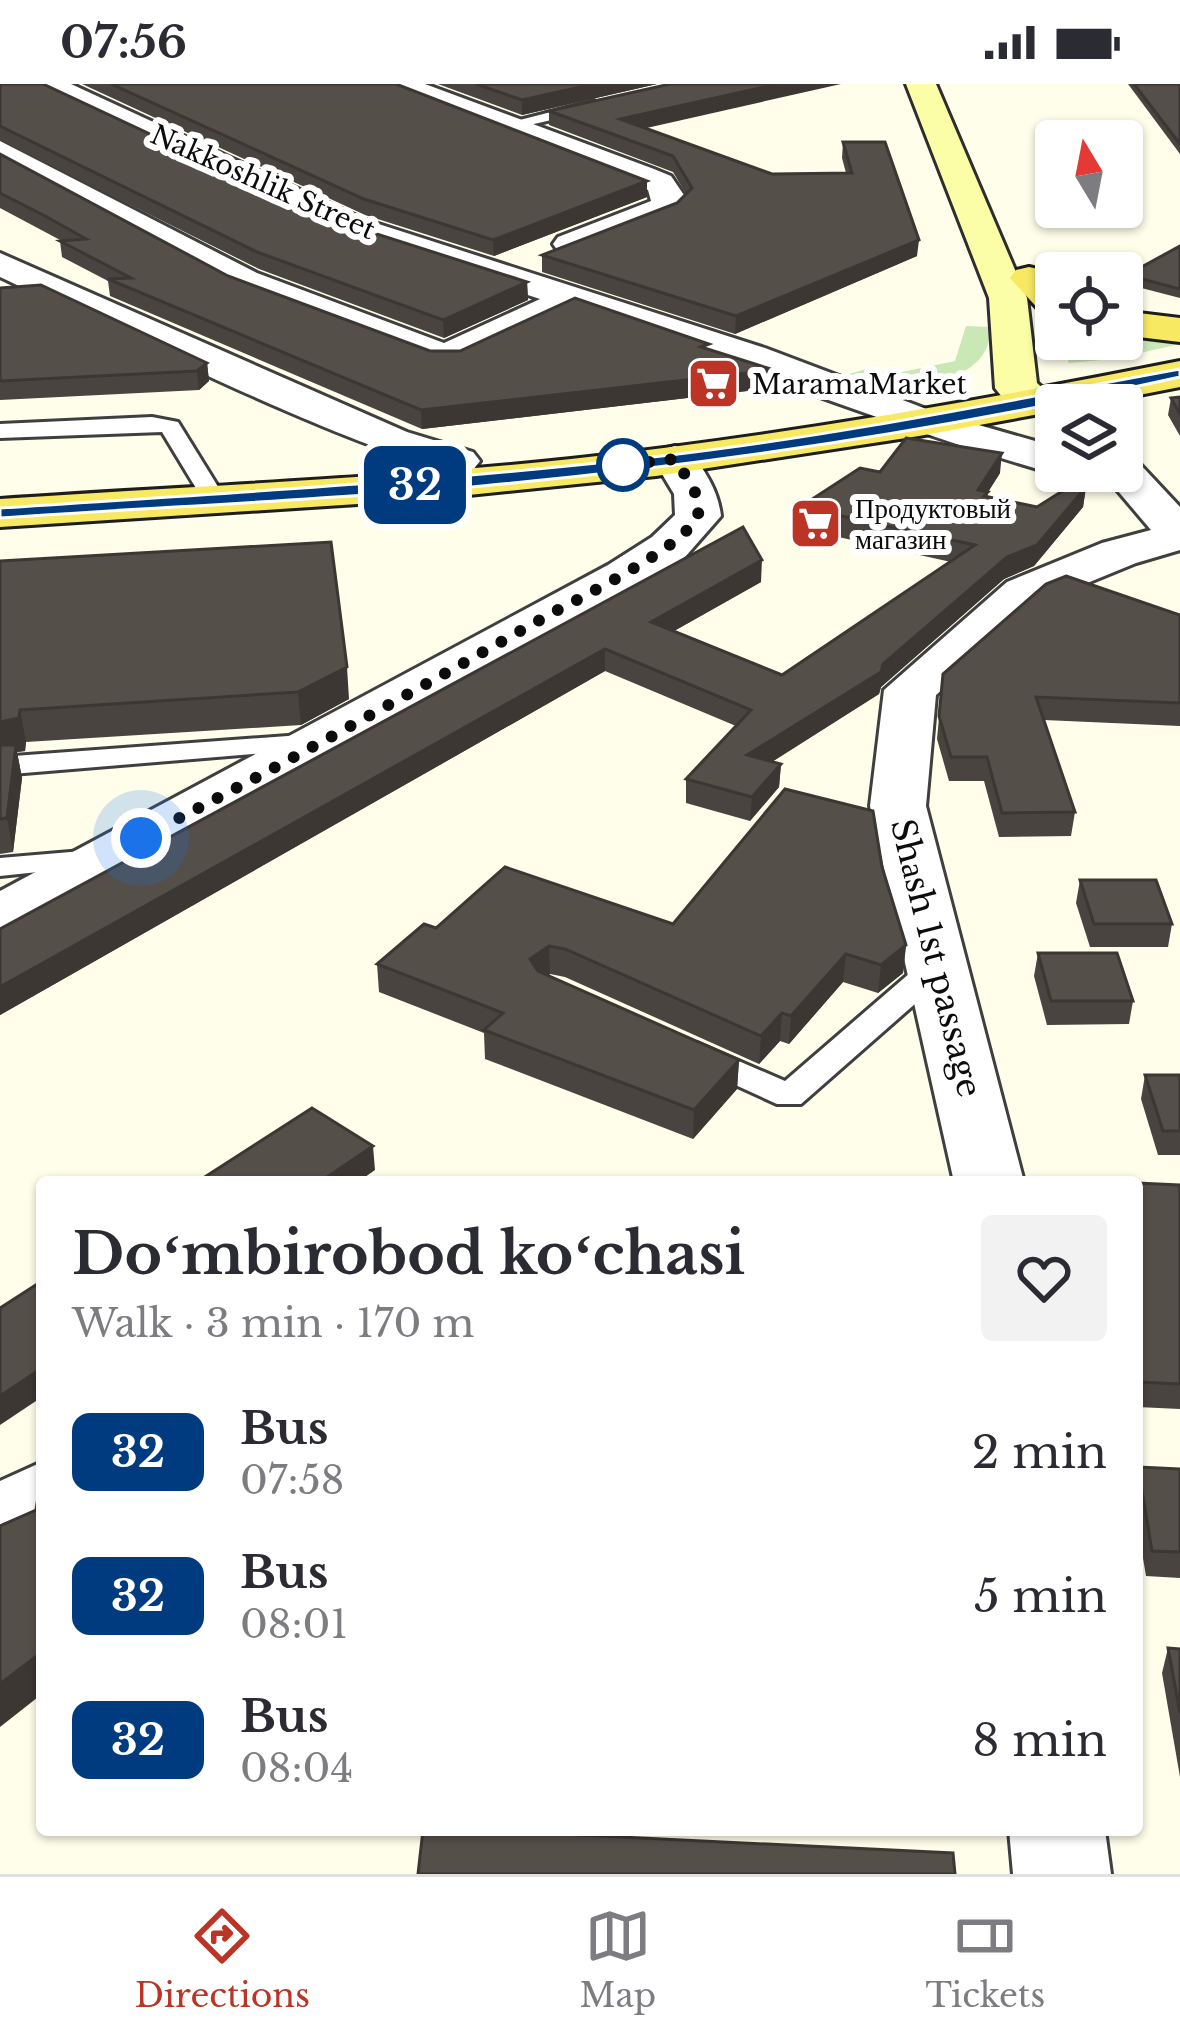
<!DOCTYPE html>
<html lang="en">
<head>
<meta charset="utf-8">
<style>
  body { margin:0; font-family:"Libre Baskerville",serif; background:#f2f2f3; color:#2b2b33; height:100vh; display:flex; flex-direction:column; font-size:45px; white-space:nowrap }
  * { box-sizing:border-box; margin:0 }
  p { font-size:39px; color:#7c7c81 }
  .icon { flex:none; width:66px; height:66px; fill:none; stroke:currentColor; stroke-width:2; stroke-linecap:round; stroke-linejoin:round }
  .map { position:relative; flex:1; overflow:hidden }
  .drawer { position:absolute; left:36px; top:1092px; width:1107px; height:660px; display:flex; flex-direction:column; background:#fff; border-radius:12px; box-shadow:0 3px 9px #0004 }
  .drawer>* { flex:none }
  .badge { padding:0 24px; border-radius:18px; font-size:42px; line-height:78px }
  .needle { width:78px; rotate:350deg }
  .fabs { position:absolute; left:1035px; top:36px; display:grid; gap:24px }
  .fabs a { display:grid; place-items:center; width:108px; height:108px; border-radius:12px; background:#fff; box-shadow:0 3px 9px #0004; font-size:60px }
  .you { position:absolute; width:60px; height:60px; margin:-30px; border:9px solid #fff; border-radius:50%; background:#1a73e8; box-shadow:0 0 0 18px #1a73e833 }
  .map>.badge { position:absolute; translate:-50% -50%; box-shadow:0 0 0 6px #fff }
  .round { display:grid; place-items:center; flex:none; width:126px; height:126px; border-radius:12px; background:#f2f2f3 }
  .summary { display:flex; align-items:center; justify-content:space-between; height:204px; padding:0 36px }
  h1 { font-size:57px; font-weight:700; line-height:90px }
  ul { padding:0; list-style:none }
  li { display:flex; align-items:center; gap:36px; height:144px; padding:0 36px }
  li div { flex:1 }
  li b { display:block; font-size:45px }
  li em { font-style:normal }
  li .badge { min-width:132px; font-weight:700; text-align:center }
  .status { display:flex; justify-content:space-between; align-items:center; height:84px; padding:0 60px; background:#fff; direction:ltr }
  .status svg { height:33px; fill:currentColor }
  .tab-bar { display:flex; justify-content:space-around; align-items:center; height:168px; border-top:3px solid #e1e1e2; background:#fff; font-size:33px; color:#7c7c81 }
  .tab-bar a { display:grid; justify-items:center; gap:6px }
  .tab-bar .current { color:#bb3425 }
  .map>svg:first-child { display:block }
  .green { fill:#c9e8b6 }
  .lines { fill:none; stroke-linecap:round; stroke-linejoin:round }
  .service-casing { stroke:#3f3f3f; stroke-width:6 }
  .minor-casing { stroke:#3f3f3f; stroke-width:6 }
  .secondary-casing { stroke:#2e2e2e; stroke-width:6 }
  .primary-casing { stroke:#1d1d1d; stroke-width:6 }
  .service { fill:#fff; fill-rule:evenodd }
  .minor { fill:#fff; fill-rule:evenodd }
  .secondary { fill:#fbfea7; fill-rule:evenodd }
  .primary { fill:#f8e962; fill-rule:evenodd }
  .wall { fill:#49443f }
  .shaded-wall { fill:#3c3733 }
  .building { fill:#554f49; stroke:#3c3733; stroke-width:3 }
  .line { fill:#003b80; stroke:#fff; stroke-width:3 }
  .walk { stroke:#0c0c0c; stroke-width:12; stroke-dasharray:0 21.6 }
  .stop-dot { fill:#fff; stroke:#003b80; stroke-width:6 }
  .labels { text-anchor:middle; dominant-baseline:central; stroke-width:12; stroke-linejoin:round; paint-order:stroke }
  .far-street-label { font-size:27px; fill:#0c0c0c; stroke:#fff }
  .far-poi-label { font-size:27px; fill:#0c0c0c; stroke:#fff; text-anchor:start }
  .street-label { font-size:33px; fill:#0c0c0c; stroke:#fff }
</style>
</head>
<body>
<div class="status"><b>07:56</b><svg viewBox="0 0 49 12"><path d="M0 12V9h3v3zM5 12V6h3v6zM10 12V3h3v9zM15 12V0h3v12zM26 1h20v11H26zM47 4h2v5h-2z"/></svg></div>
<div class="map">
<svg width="1180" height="1790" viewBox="0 0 1180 1790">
  <rect width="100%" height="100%" fill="#fffeeb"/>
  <g class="green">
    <path d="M966 242 990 243C994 304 889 313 849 290L873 283 888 291 955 277Z"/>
    <path d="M1122 245 1180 250V260L1113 275 1069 279 1059 255H1122Z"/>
  </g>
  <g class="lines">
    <defs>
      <g id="service">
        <path d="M594 17 602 22 599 25 508 46 500 41Z"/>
        <path d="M152 333 178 338 225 414 221 419H205L162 348 0 354V340Z"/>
        <path d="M315 650 329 658 325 664 0 691V673Z"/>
        <path d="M94 766 105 769 109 775 105 781 0 792V774Z"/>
        <path d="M937 873 953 883 949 890 801 1020H777L685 978 680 970 685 962 697 959 785 997 925 876Z"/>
      </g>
      <g id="minor">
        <path d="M34 0H71L363 135 765 264 937 329 1056 363V387H1068L1041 386C883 340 731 278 575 227L459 281H431L231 205 0 79V57L257 189 444 259 540 215 339 149 38 6Z"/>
        <path d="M384 0H425L654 85 671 92 688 117C672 138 583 174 558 167L553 160 558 153 651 117 648 106 388 6Z"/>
        <path d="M0 169 407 348 473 368 480 377 473 386C416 400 75 228 0 193Z"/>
        <path d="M675 362 690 366C705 388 718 406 721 432L685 473 642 501 21 844 0 849V807L608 481 652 453 675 431 674 410 653 375 660 366Z"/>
        <path d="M1122 373 1137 377 1180 423V466L1136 479 1041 518 936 611 926 722 1024 1098H954L870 722 884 606 1007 498 1102 459 1151 446 1101 387H1122Z"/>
        <path d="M42 1378V1457L0 1477V1397Z"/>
        <path d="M1009 1746H1105L1111 1790H1013Z"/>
      </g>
      <path id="secondary" d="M906 0H936L1027 214 1037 299 1058 318 1052 327C1029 333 1009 324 995 304L989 214Z"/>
      <g id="primary">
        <path d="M1029 183 1042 186 1056 199V233L1042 229 1010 194 1016 186Z"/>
        <path d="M1122 227 1180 234V258L1122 251Z"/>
        <path d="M1180 277V303L1088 321H1056V327L919 352 656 392 420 416 0 443V415C190 402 381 395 571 375 775 353 978 317 1180 277Z"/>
      </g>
    </defs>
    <use href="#service" class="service-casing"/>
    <use href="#minor" class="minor-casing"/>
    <use href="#secondary" class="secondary-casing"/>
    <use href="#primary" class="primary-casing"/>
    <use href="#service" class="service"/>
    <use href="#minor" class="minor"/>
    <use href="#secondary" class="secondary"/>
    <use href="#primary" class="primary"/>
  </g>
  <g class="wall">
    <path d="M0 0 336 137 527 198 528 216 444 254 259 185 0 56Z"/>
    <path d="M82 0H396L647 113 494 172 365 131Z"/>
    <path d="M438 0H657L522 31Z"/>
    <path d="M1128 0H1180V70Z"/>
    <path d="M549 27 646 45 772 90 846 89 842 74 843 58 917 172 735 250 542 188V171L677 119 686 110 673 88 549 41Z"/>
    <path d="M0 70 228 192 430 267 709 266 773 304 422 345 110 212 108 197 62 173 60 157H62L0 124Z"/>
    <path d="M1180 162V214L1126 200 1127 191Z"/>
    <path d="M0 204 207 279 209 297 199 306 0 316Z"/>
    <path d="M1180 313V352L1168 331 1171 314Z"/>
    <path d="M880 388 1000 389 988 408 987 412 1037 423 1086 403 1083 423 1034 482 1004 495 881 603 879 610 772 678 781 680 779 703 750 737 686 719V695L736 642 605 587 0 931V845L743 443 761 498 674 547 782 591 951 478 798 444 800 423Z"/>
    <path d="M0 477 349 615 301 641 26 658 25 667 17 668 22 694 13 768 0 770Z"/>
    <path d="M1180 531V642L1044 636 1075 728 1071 752 999 753 984 697H949L937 655 943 590Z"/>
    <path d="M882 783 906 861 903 889 878 909 843 898 789 960 780 957 759 980 565 893 550 890 548 892 739 976 737 1005 693 1055 485 975 484 949 379 908 377 880 436 844 673 840Z"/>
    <path d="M1080 796 1172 840 1168 863H1090L1076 819Z"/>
    <path d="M1038 869 1133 917 1129 940 1047 941 1034 892Z"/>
    <path d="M1145 991H1180V1071H1158L1141 1015Z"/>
    <path d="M1137 1099 1180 1105V1325L1137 1323Z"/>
    <path d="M1138 1383 1180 1385V1494L1146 1492 1137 1438Z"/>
    <path d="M1168 1564 1180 1565V1693L1162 1589Z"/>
  </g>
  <g class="shaded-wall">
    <path d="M594 0H657L522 31V16Z"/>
    <path d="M778 0H841L620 50V35Z"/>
    <path d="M647 97V113L494 172 493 156Z"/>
    <path d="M919 156 917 172 735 250 736 232Z"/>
    <path d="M527 198 528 216 444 254 443 236Z"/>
    <path d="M207 279 209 297 199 306 197 287Z"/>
    <path d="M774 286 773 304 422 345 421 326Z"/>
    <path d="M1002 369 1000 389 988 408 985 428 978 406Z"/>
    <path d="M1086 403 1083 423 1034 482 1004 495 881 603 879 610 746 694 747 671 883 580Z"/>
    <path d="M762 476 761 498 651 560V538Z"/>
    <path d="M605 565V587L0 931V903Z"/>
    <path d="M347 583 349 615 301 641 298 608Z"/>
    <path d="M20 626 26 658 25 667 17 668 22 694 13 768 7 734 0 672V638Z"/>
    <path d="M781 680 779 703 750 737 752 713Z"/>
    <path d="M906 861 903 889 878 909 881 881Z"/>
    <path d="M549 862 550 890 531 903 530 875Z"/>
    <path d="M846 870 843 898 789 960 791 932Z"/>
    <path d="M782 929 780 957 759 980 761 952Z"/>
    <path d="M739 976 737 1005 693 1055 694 1026Z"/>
    <path d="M373 1062 375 1086 358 1098H320Z"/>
    <path d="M42 1284V1313L0 1341V1312Z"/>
    <path d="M42 1568V1610L0 1643V1600Z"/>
  </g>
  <g class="building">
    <path d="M0 0H43L336 137 527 198 443 236 257 168 0 42Z"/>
    <path d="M111 0H396L647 97 493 156 364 115Z"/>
    <path d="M476 0H594L522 16Z"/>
    <path d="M670 0H778L620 35 772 90 852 89 843 58H885L919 156 736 232 542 171 677 119 692 104 673 72 549 27Z"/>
    <path d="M1134 0H1180V60Z"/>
    <path d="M0 70 228 192 430 267H460L575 214 709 260 701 263 774 286 421 326 108 195 131 194 60 157 86 155 47 133 0 109Z"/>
    <path d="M1180 162V205L1127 191Z"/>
    <path d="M41 201 207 279 197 287 0 297V204Z"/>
    <path d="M1180 313V330L1171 314Z"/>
    <path d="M906 354 1002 369 978 406 988 408 984 412 1037 423 1080 396 1086 403 1037 461 1007 473 883 580 881 588 747 671 781 680 752 713 686 695 751 626 605 565 0 903V845L743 443 762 476 651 538 782 591 975 461 800 423 860 384 880 388Z"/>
    <path d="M331 458 347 583 298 608 20 626 19 634 0 638V477Z"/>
    <path d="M1066 492 1180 531V619L1036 613 1075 728 1002 729 987 673H951L939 632 943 590 1046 500Z"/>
    <path d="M0 661H16L7 734 0 735Z"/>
    <path d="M785 705 873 727 882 783 906 861 881 881 846 870 791 932 782 929 761 952 565 865 549 862 530 875 538 887 739 976 694 1026 484 946 503 929 377 880 424 840 436 844 505 783 673 840Z"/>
    <path d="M1080 796H1156L1172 840H1094Z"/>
    <path d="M1038 869H1117L1133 917H1051Z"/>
    <path d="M1145 991H1180V1047H1163Z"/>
    <path d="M312 1024 373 1062 320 1098H197Z"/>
    <path d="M1137 1099 1179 1101 1180 1105V1300L1137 1298Z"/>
    <path d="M42 1197V1284L0 1312V1224Z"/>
    <path d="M1138 1383 1180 1385V1468L1152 1467Z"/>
    <path d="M42 1410V1568L0 1600V1442L36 1426 38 1413Z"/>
    <path d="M1168 1564 1180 1565V1629Z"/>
    <path d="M423 1746H476L953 1769 955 1790H418Z"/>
  </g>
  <path class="line" d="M1180 285V293C955 344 718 380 482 402 322 416 161 423 0 434V424C224 409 447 397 670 371 841 351 1010 316 1180 285Z"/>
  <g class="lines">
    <path class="walk" d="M141 754C277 684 411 609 545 533 577 515 683 464 697 433 705 414 684 391 675 375L623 381"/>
  </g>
  <defs>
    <symbol id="supermarket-square" viewBox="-11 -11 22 22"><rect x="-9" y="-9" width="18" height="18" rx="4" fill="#bb3425" stroke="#fff"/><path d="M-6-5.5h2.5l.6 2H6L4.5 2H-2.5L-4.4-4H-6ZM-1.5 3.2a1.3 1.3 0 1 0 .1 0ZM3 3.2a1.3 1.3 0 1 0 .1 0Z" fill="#fff"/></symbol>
  </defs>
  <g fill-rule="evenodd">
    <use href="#supermarket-square" x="684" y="270" width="59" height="59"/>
    <use href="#supermarket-square" x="786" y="410" width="59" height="59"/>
  </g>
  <circle class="stop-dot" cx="623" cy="381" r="24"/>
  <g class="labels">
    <g class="far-street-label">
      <text transform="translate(263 98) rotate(24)">Nakkoshlik Street</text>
    </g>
    <g class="far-poi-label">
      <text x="752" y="300">MaramaMarket</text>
      <text x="855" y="424">Продуктовый<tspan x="855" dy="31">магазин</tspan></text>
    </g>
    <g class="street-label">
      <text transform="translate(936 874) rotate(76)">Shаsh 1st passage</text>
    </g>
  </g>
</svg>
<div class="fabs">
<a><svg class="needle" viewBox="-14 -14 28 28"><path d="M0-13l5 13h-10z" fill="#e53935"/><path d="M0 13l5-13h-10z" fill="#7c7c81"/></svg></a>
<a><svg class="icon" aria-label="locate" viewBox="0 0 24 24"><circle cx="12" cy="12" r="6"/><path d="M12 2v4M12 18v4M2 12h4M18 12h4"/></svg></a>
<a><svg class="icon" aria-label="layers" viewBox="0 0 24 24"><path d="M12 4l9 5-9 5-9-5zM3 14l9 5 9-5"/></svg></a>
</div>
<div class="you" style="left:141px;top:754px"></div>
<b class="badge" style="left:415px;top:401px;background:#003b80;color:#fff">32</b>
<section class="drawer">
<div class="summary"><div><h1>Doʻmbirobod koʻchasi</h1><p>Walk · 3 min · 170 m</p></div><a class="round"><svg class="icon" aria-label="heart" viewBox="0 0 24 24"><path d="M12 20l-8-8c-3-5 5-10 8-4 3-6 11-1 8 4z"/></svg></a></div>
<ul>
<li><span class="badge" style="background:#003b80;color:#fff">32</span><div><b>Bus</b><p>07:58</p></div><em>2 min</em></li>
<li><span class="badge" style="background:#003b80;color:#fff">32</span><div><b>Bus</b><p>08:01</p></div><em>5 min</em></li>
<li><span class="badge" style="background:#003b80;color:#fff">32</span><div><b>Bus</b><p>08:04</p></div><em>8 min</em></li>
</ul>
</section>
</div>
<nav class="tab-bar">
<a class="current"><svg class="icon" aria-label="directions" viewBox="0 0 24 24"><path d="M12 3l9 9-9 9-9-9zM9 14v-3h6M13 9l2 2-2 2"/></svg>Directions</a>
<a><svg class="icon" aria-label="map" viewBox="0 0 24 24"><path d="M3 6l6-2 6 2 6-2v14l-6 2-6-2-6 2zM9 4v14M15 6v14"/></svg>Map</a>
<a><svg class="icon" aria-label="tickets" viewBox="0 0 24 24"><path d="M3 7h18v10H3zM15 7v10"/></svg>Tickets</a>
</nav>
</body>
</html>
